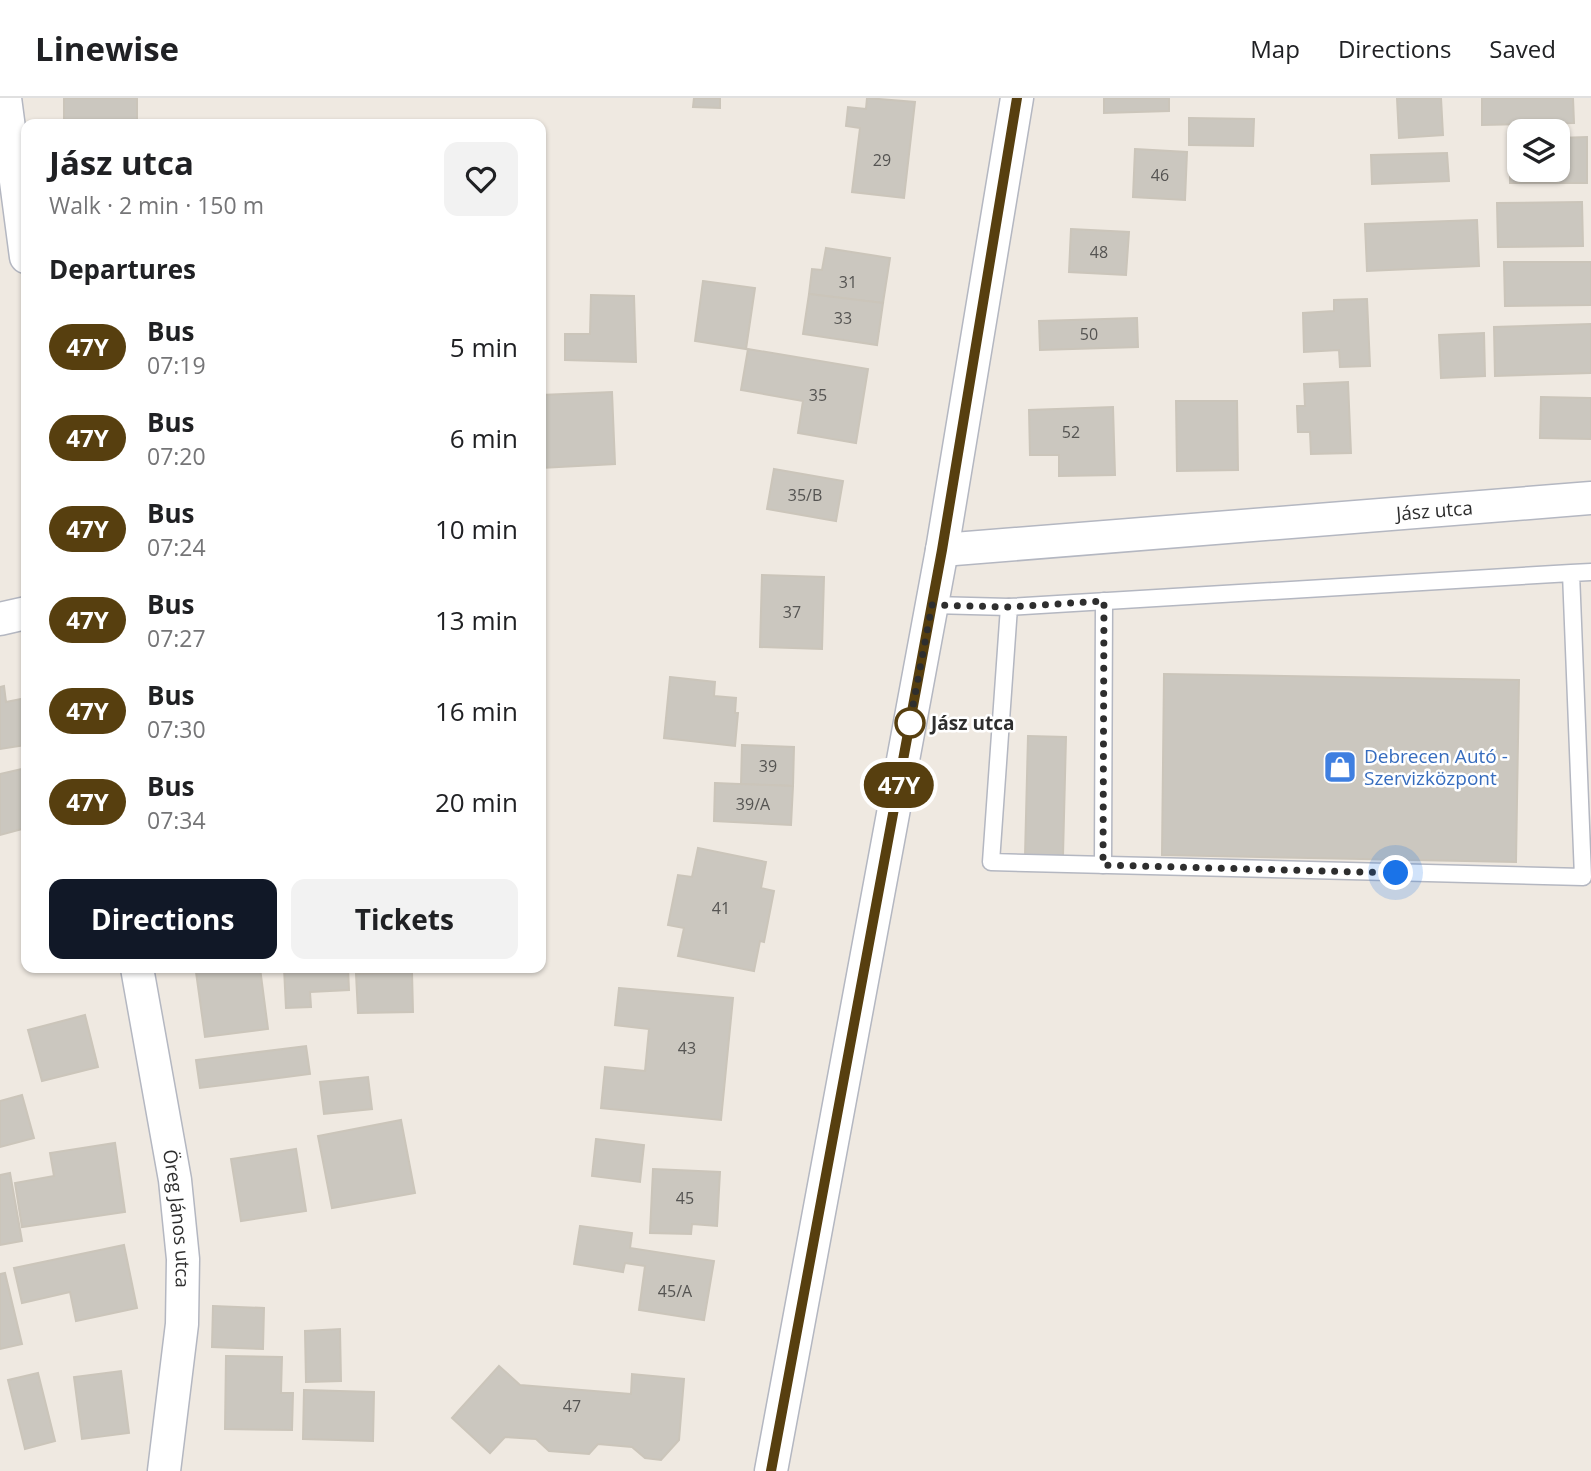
<!DOCTYPE html>
<html lang="en">
<head>
<meta charset="utf-8">
<style>
  body { margin:0; font-family:"Open Sans",sans-serif; background:#f2f2f2; color:#202124; height:100vh; display:flex; flex-direction:column; font-size:26px; white-space:nowrap }
  * { box-sizing:border-box; margin:0 }
  p { font-size:23px; color:#757577 }
  .icon { flex:none; width:38px; height:38px; fill:none; stroke:currentColor; stroke-width:2; stroke-linecap:round; stroke-linejoin:round }
  .map { position:relative; flex:1; overflow:hidden }
  .sheet { position:absolute; left:21px; top:21px; width:525px; height:854px; display:flex; flex-direction:column; background:#fff; border-radius:14px; box-shadow:0 2px 5px #0004 }
  .sheet>* { flex:none }
  .badge { padding:0 14px; border-radius:23px; font-size:24px; line-height:46px }
  .tools { position:absolute; left:1507px; top:21px; display:grid; gap:14px }
  .tools a { display:grid; place-items:center; width:63px; height:63px; border-radius:14px; background:#fff; box-shadow:0 2px 5px #0004; font-size:35px }
  .you { position:absolute; width:35px; height:35px; margin:-18px; border:5px solid #fff; border-radius:50%; background:#1a73e8; box-shadow:0 0 0 10px #1a73e833 }
  .map>.badge { position:absolute; translate:-50% -50%; box-shadow:0 0 0 4px #fff }
  h2 { padding:0 28px; font-size:26px; line-height:63px }
  .round { display:grid; place-items:center; flex:none; width:74px; height:74px; border-radius:14px; background:#f2f2f2 }
  .headline { display:flex; align-items:center; justify-content:space-between; height:119px; padding:0 28px }
  h1 { font-size:33px; font-weight:700; line-height:52px }
  .primary-button { display:flex; gap:14px; margin-top:auto; padding:14px 28px }
  .primary-button a { flex:1; height:80px; border-radius:14px; background:#111827; color:#fff; font-size:28px; font-weight:700; line-height:80px; text-align:center }
  .primary-button a+a { background:#f2f2f2; color:#202124 }
  ul { padding:0; list-style:none }
  li { display:flex; align-items:center; gap:21px; height:91px; padding:0 28px }
  li div { flex:1 }
  li b { display:block; font-size:26px }
  li em { font-style:normal }
  li .badge { min-width:77px; font-weight:700; text-align:center }
  header { display:flex; align-items:center; gap:42px; box-sizing:border-box; height:98px; padding:0 35px; background:#fff; border-bottom:2px solid #e0e0e0 }
  header strong { font-size:33px }
  nav { display:flex; gap:38px; margin-inline-start:auto; font-size:24px }
  .map>svg:first-child { display:block }
  .building { fill:#cbc7bf; stroke:#cbc5ba; stroke-width:2 }
  .lines { fill:none; stroke-linecap:round; stroke-linejoin:round }
  .service-casing { stroke:#b4b7c1; stroke-width:19 }
  .minor-casing { stroke:#b4b7c1; stroke-width:35 }
  .service { stroke:#fff; stroke-width:16 }
  .minor { stroke:#fff; stroke-width:32 }
  .line-casing { stroke:#fff; stroke-width:16 }
  .line { stroke:#573f0f; stroke-width:10 }
  .walk { stroke:#2e2e2e; stroke-width:7; stroke-dasharray:0 12.6 }
  .stop-dot { fill:#fff; stroke:#573f0f; stroke-width:3.5 }
  .labels { text-anchor:middle; dominant-baseline:central; stroke-width:5; stroke-linejoin:round; paint-order:stroke }
  .number-label { font-size:16px; fill:#555452 }
  .street-label { font-size:19px; fill:#2e2e2e; stroke:#fff }
  .stop-label { font-size:19px; font-weight:bold; fill:#2e2e2e; stroke:#fff; text-anchor:start }
  .shop-label { font-size:19px; fill:#366cbe; stroke:#fff; text-anchor:start }
</style>
</head>
<body>
<header>
<strong>Linewise</strong>
<nav><a>Map</a><a>Directions</a><a>Saved</a></nav>
</header>
<div class="map">
<svg width="1591" height="1373" viewBox="0 0 1591 1373">
  <rect width="100%" height="100%" fill="#efe9e1"/>
  <g class="building">
    <rect x="64" y="0" width="73" height="26"/>
    <path d="M694 0H720V10L693 9Z"/>
    <path d="M867 0 915 4 904 100 852 94 860 30 846 28 848 9 866 11Z"/>
    <path d="M1104 0H1169V13L1104 15Z"/>
    <path d="M1397 0H1441L1443 37 1399 40Z"/>
    <path d="M1482 0H1573L1574 25 1482 27Z"/>
    <path d="M1189 20 1254 21 1253 48 1189 47Z"/>
    <path d="M1587 39V85H1510V41L1519 40V72H1558V40Z"/>
    <path d="M1135 51 1187 54 1185 102 1133 99Z"/>
    <path d="M1447 55 1449 83 1372 86 1371 57Z"/>
    <path d="M1582 104 1583 148 1498 149 1497 105Z"/>
    <path d="M1477 122 1479 168 1367 173 1365 126Z"/>
    <path d="M1071 131 1129 134 1126 177 1069 174Z"/>
    <path d="M826 150 890 160 883 205 809 196 812 171 822 172Z"/>
    <path d="M1504 164H1591V207L1505 208Z"/>
    <path d="M703 183 755 190 746 251 695 243Z"/>
    <path d="M809 196 883 205 877 247 803 236Z"/>
    <path d="M591 197 634 198 636 264 565 262V236H590Z"/>
    <path d="M1367 201 1370 268 1340 269 1339 252 1304 254 1303 215 1334 213V202Z"/>
    <path d="M1137 220 1138 249 1040 252 1039 223Z"/>
    <path d="M1591 226V275L1495 278 1494 229Z"/>
    <path d="M1484 235 1485 278 1441 280 1439 237Z"/>
    <path d="M748 251 868 271 856 345 798 335 803 303 741 292Z"/>
    <path d="M1348 284 1351 355 1311 356 1310 334H1298L1297 308H1305L1304 286Z"/>
    <path d="M612 294 615 366 541 370V297Z"/>
    <path d="M1541 299 1591 300V341L1540 340Z"/>
    <path d="M1176 303H1237L1238 372 1177 373Z"/>
    <path d="M1113 309 1115 377 1059 378V357H1030L1029 312Z"/>
    <path d="M774 371 843 383 836 423 767 411Z"/>
    <path d="M762 477 824 479 822 551 760 549Z"/>
    <path d="M1164 576 1519 582 1516 764 1162 757Z"/>
    <path d="M670 579 715 584 714 598 736 600 735 615H738L735 648 664 640Z"/>
    <path d="M4 588 6 604 26 600V647L0 651V589Z"/>
    <path d="M1028 638 1066 639 1063 758H1025Z"/>
    <path d="M742 647 794 649 793 688 741 686Z"/>
    <path d="M26 670V730L0 737V676Z"/>
    <path d="M715 685 793 688 791 727 714 723Z"/>
    <path d="M698 750 766 764 761 790 774 793 764 844 760 843 754 873 678 858 684 830 668 827 678 777 692 779Z"/>
    <path d="M229 870H260L268 931 205 939 196 874Z"/>
    <path d="M284 870H348L349 892 310 894 311 909 286 910Z"/>
    <path d="M412 874 413 914 358 915 356 876Z"/>
    <path d="M619 890 733 900 721 1022 601 1010 605 969 645 973 649 931 615 927Z"/>
    <path d="M85 917 98 969 42 983 28 932Z"/>
    <path d="M306 948 310 976 200 990 196 962Z"/>
    <path d="M368 979 372 1011 324 1016 320 984Z"/>
    <path d="M22 997 34 1040 0 1049V1003Z"/>
    <path d="M401 1022 415 1095 332 1110 318 1038Z"/>
    <path d="M596 1041 644 1047 640 1084 592 1078Z"/>
    <path d="M115 1045 125 1114 22 1129 15 1085 54 1078 50 1055Z"/>
    <path d="M296 1051 306 1113 241 1123 231 1061Z"/>
    <path d="M653 1071 720 1074 717 1128 692 1126 691 1136 650 1135Z"/>
    <path d="M10 1075 22 1143 0 1147V1077Z"/>
    <path d="M580 1128 632 1135 630 1150 714 1163 704 1222 639 1212 645 1168 625 1165 623 1174 574 1166Z"/>
    <path d="M124 1147 137 1210 76 1223 70 1194 22 1205 14 1170Z"/>
    <path d="M5 1175 22 1246 0 1251V1176Z"/>
    <path d="M213 1208 264 1210 263 1251 212 1249Z"/>
    <path d="M340 1231 341 1283 306 1284 305 1233Z"/>
    <path d="M226 1258 282 1259 281 1295H293L292 1332 225 1331Z"/>
    <path d="M499 1268 520 1287 631 1296 632 1276 684 1281 679 1342 661 1362 645 1360 632 1349 598 1346 589 1356 549 1353 536 1341 505 1339 490 1355 452 1320Z"/>
    <path d="M121 1273 129 1335 82 1341 74 1279Z"/>
    <path d="M38 1275 55 1343 25 1351 8 1282Z"/>
    <path d="M304 1292 374 1294 373 1343 303 1341Z"/>
  </g>
  <g class="lines">
    <defs>
      <g id="service">
        <path d="M1571 475 1583 779 991 764 1009 509 1571 475 1591 474"/>
        <path d="M932 507 1009 509"/>
        <path d="M1103 767 1104 503"/>
      </g>
      <g id="minor">
        <path d="M5 0 26 159"/>
        <path id="s1" d="M942 452 1591 400"/>
        <path d="M0 521 26 515"/>
        <path id="s2" d="M137 870 175 1082 183 1161 182 1226 164 1373"/>
        <path d="M771 1373 942 452 1017 0"/>
      </g>
    </defs>
    <use href="#service" class="service-casing"/>
    <use href="#minor" class="minor-casing"/>
    <use href="#service" class="service"/>
    <use href="#minor" class="minor"/>
  </g>
  <g class="lines">
    <defs>
      <path id="line" d="M771 1373 942 452 1017 0"/>
    </defs>
    <use href="#line" class="line-casing"/>
    <use href="#line" class="line"/>
    <path class="walk" d="M910 625 908 634 932 507 1009 509 1104 503 1103 767 1396 775"/>
  </g>
  <defs>
    <symbol id="shop-square" viewBox="-11 -11 22 22"><rect x="-9" y="-9" width="18" height="18" rx="4" fill="#3f7fe0" stroke="#fff"/><path d="M-5-2.5h2.3a2.7 3.5 0 0 1 5.4 0H5L5.5 6h-11ZM-1.5-2.5h3a1.5 2.3 0 0 0-3 0Z" fill="#fff"/></symbol>
  </defs>
  <g fill-rule="evenodd">
    <use href="#shop-square" x="1321" y="650" width="38" height="38"/>
  </g>
  <circle class="stop-dot" cx="910" cy="625" r="14"/>
  <g class="labels">
    <g class="number-label">
      <text x="882" y="62">29</text>
      <text x="1160" y="77">46</text>
      <text x="1099" y="154">48</text>
      <text x="848" y="184">31</text>
      <text x="843" y="220">33</text>
      <text x="1089" y="236">50</text>
      <text x="818" y="297">35</text>
      <text x="1071" y="334">52</text>
      <text x="805" y="397">35/B</text>
      <text x="792" y="514">37</text>
      <text x="768" y="668">39</text>
      <text x="753" y="706">39/A</text>
      <text x="721" y="810">41</text>
      <text x="687" y="950">43</text>
      <text x="685" y="1100">45</text>
      <text x="675" y="1193">45/A</text>
      <text x="572" y="1308">47</text>
    </g>
    <g class="street-label">
      <text stroke="none"><textPath href="#s1" startOffset="494">Jász utca</textPath></text>
      <text stroke="none"><textPath href="#s2" startOffset="254">Öreg János utca</textPath></text>
    </g>
    <g class="stop-label">
      <text x="931" y="625">Jász utca</text>
    </g>
    <g class="shop-label">
      <text x="1364" y="658">Debrecen Autó -<tspan x="1364" dy="22">Szervizközpont</tspan></text>
    </g>
  </g>
</svg>
<div class="tools">
<a><svg class="icon" aria-label="layers" viewBox="0 0 24 24"><path d="M12 4l9 5-9 5-9-5zM3 14l9 5 9-5"/></svg></a>
</div>
<div class="you" style="left:1396px;top:775px"></div>
<b class="badge" style="left:899px;top:687px;background:#573f0f;color:#fff">47Y</b>
<section class="sheet">
<div class="headline"><div><h1>Jász utca</h1><p>Walk · 2 min · 150 m</p></div><a class="round"><svg class="icon" aria-label="heart" viewBox="0 0 24 24"><path d="M12 20l-8-8c-3-5 5-10 8-4 3-6 11-1 8 4z"/></svg></a></div>
<h2>Departures</h2>
<ul>
<li><span class="badge" style="background:#573f0f;color:#fff">47Y</span><div><b>Bus</b><p>07:19</p></div><em>5 min</em></li>
<li><span class="badge" style="background:#573f0f;color:#fff">47Y</span><div><b>Bus</b><p>07:20</p></div><em>6 min</em></li>
<li><span class="badge" style="background:#573f0f;color:#fff">47Y</span><div><b>Bus</b><p>07:24</p></div><em>10 min</em></li>
<li><span class="badge" style="background:#573f0f;color:#fff">47Y</span><div><b>Bus</b><p>07:27</p></div><em>13 min</em></li>
<li><span class="badge" style="background:#573f0f;color:#fff">47Y</span><div><b>Bus</b><p>07:30</p></div><em>16 min</em></li>
<li><span class="badge" style="background:#573f0f;color:#fff">47Y</span><div><b>Bus</b><p>07:34</p></div><em>20 min</em></li>
</ul>
<div class="primary-button"><a>Directions</a><a>Tickets</a></div>
</section>
</div>
</body>
</html>
